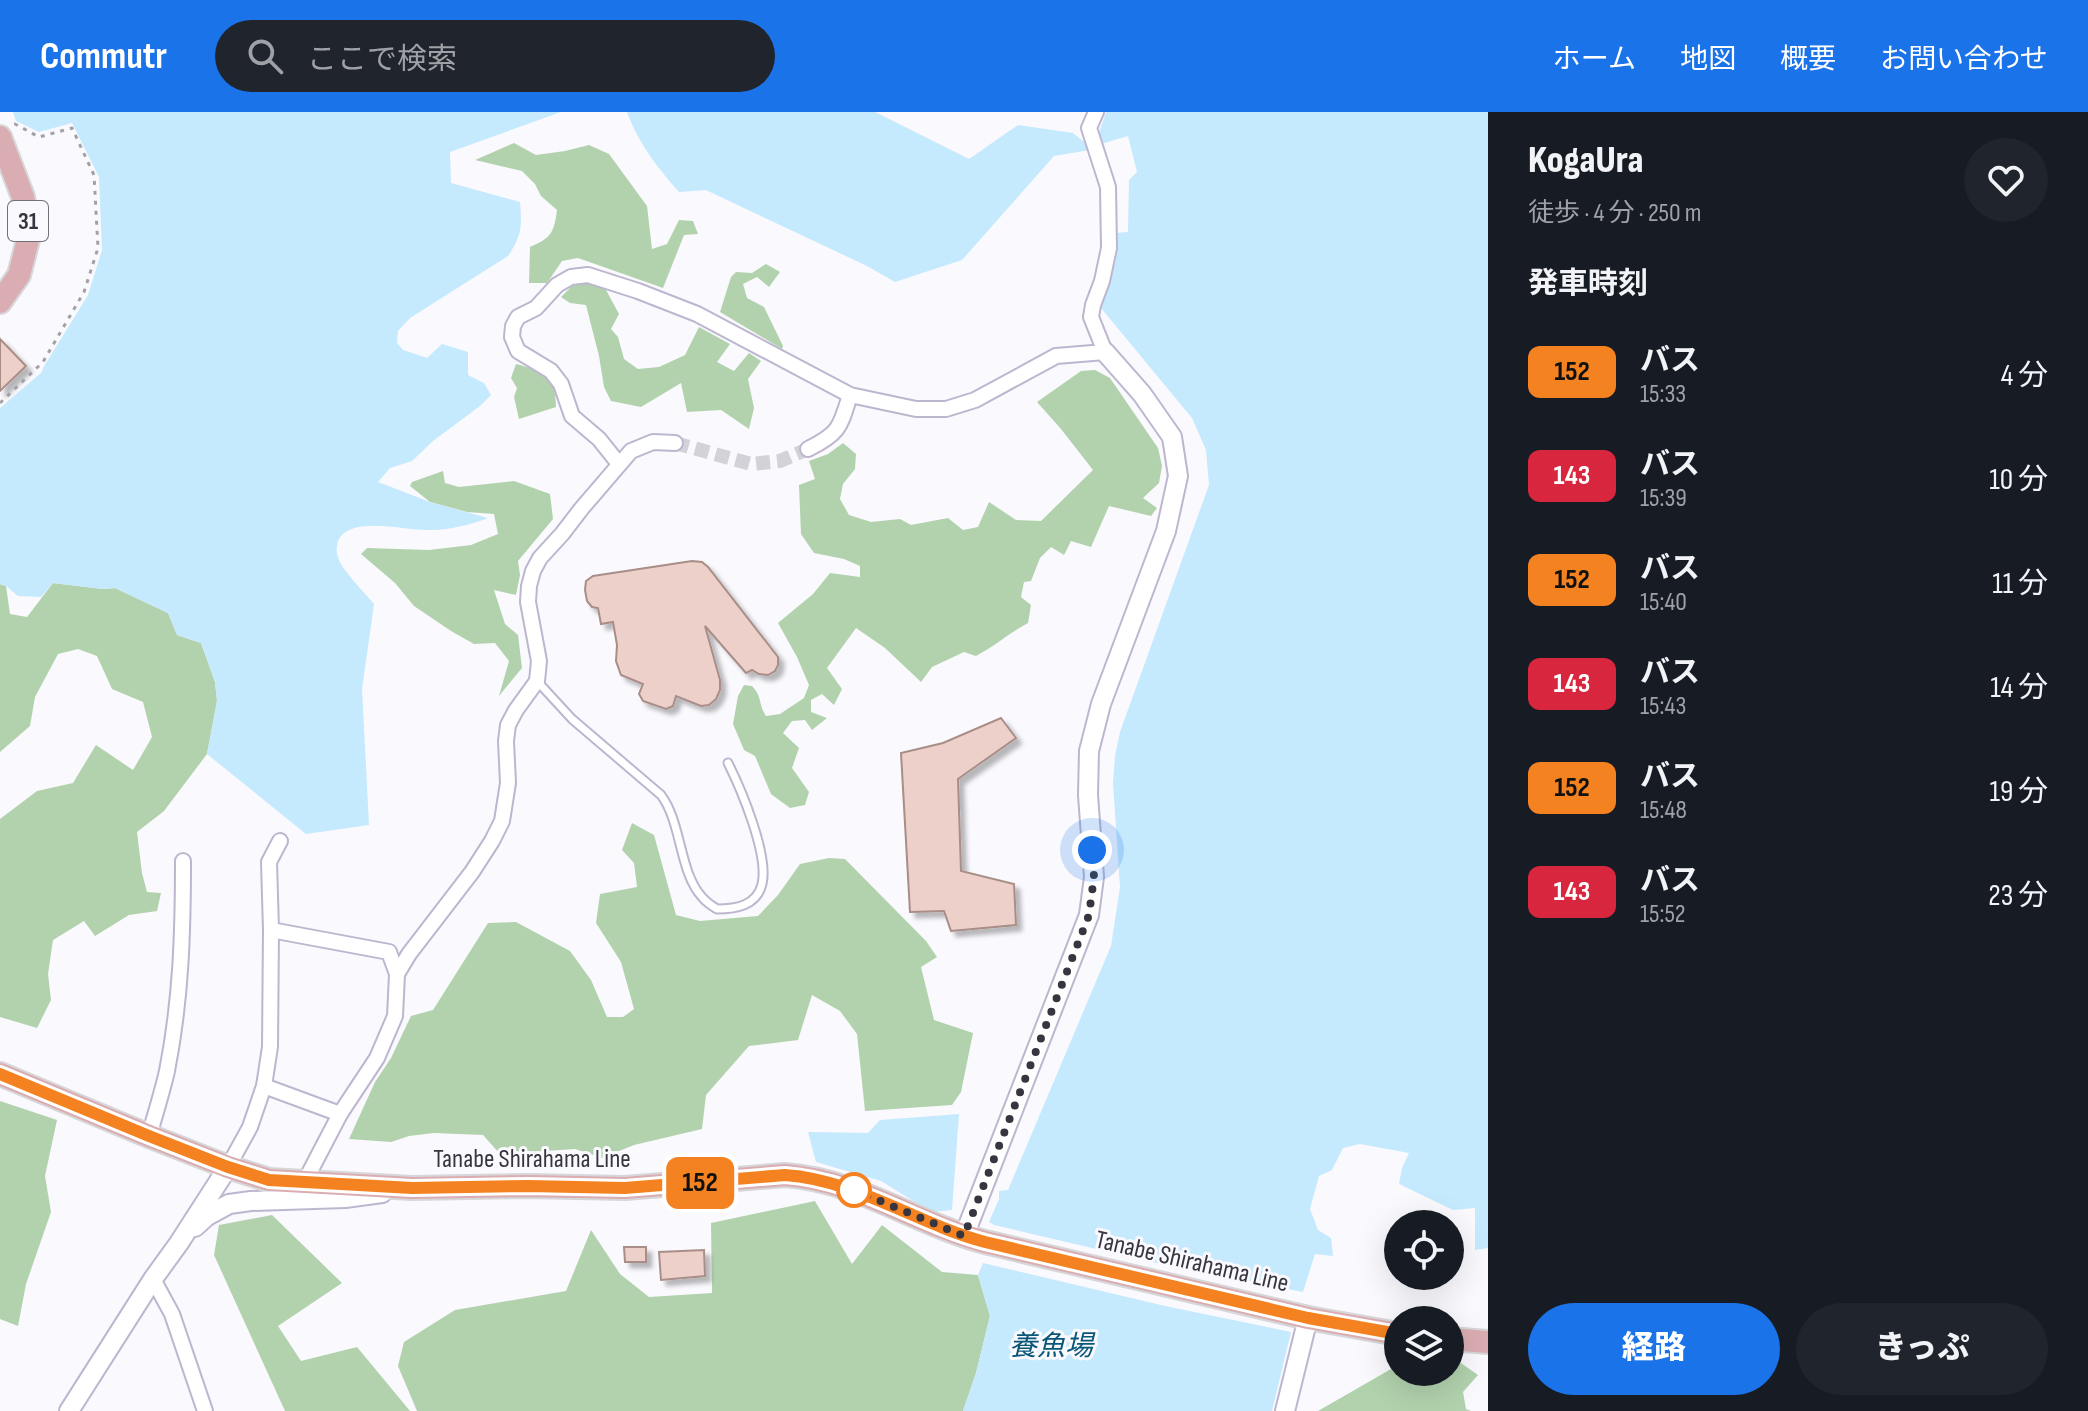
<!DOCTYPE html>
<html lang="ja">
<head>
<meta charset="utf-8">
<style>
  body { margin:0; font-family:"Sofia Sans Condensed","Noto Sans JP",sans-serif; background:#20242c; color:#f1f3f6; height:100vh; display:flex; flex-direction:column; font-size:30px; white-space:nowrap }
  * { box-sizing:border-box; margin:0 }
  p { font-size:26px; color:#9ea1a6 }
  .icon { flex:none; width:44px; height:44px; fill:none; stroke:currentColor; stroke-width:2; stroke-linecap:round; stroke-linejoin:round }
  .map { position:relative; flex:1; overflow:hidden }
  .panel { display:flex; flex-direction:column; background:#171b24; width:600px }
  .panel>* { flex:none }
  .badge { padding:0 16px; border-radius:12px; font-size:28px; line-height:52px }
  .buttons { position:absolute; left:1384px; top:1098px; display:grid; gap:16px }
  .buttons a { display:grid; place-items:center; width:80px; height:80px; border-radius:50%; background:#171b24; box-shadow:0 8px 32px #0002; font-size:40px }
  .you { position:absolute; width:40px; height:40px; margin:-20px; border:6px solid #fff; border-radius:50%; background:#1a73e8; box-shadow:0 0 0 12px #1a73e833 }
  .map>.badge { position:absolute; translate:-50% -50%; box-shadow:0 0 0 4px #fff }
  h2 { padding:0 40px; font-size:30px; line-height:72px }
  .round { display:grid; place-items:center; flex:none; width:84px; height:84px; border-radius:42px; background:#20242c }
  .overview { display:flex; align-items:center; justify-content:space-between; height:136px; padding:0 40px }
  h1 { font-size:38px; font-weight:800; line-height:60px }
  .button { display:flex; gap:16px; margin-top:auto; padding:16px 40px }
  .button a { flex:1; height:92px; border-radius:48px; background:#1a73e8; color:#fff; font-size:32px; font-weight:800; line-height:92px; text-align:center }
  .button a+a { background:#20242c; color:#f1f3f6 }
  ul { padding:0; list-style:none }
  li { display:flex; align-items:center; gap:24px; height:104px; padding:0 40px }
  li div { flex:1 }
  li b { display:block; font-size:30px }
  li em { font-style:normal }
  li .badge { min-width:88px; font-weight:700; text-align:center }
  header { display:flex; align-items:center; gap:48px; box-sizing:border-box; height:112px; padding:0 40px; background:#1a73e8; color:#fff }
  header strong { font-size:38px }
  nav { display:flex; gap:44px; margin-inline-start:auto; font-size:28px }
  .search { width:560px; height:72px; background:#20242c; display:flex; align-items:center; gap:20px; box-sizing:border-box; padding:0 28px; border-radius:44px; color:#9ea1a6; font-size:30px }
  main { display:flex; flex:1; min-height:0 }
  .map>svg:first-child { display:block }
  .green { fill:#b2d2ad }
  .water { fill:#c5e9fd }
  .building { fill:#edd0c9; stroke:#a98e88; stroke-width:2; filter:url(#shadow) }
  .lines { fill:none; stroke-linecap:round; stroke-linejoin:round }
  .minor-tunnel { stroke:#d3d2d8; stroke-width:14; stroke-dasharray:14 7; stroke-linecap:butt }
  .service-casing { stroke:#bcb7cf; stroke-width:11 }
  .minor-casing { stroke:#bcb7cf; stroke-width:18 }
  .tertiary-casing { stroke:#bcb7cf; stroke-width:22 }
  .primary-casing { stroke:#d7d7d9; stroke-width:26 }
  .path { stroke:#a2a1a8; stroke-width:3; stroke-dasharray:4 6; stroke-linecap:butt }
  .service { stroke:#fff; stroke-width:7 }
  .minor { stroke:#fff; stroke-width:14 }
  .tertiary { stroke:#fff; stroke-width:18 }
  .primary { stroke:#daadb2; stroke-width:22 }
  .line-casing { stroke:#fff; stroke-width:18 }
  .line { stroke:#f58220; stroke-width:12 }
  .walk { stroke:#37353f; stroke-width:8; stroke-dasharray:0 14.4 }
  .stop-dot { fill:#fff; stroke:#f58220; stroke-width:4 }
  .labels { text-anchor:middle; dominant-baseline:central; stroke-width:6; stroke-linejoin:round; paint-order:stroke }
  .shield { fill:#faf9fe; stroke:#727078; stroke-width:2 }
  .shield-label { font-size:24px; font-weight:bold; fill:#37353f }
  .street-label { font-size:26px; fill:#37353f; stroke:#faf9fe }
  .water-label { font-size:28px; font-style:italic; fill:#095778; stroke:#faf9fe }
</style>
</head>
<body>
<header>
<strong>Commutr</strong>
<div class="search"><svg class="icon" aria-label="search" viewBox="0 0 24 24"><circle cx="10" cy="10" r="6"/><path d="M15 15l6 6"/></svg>ここで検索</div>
<nav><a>ホーム</a><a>地図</a><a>概要</a><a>お問い合わせ</a></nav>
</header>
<main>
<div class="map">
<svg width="1488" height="1299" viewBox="0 0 1488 1299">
  <defs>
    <filter id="shadow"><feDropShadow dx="5.5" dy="5.5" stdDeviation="2" flood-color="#0004"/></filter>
  </defs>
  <rect width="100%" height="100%" fill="#faf9fe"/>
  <g class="green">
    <path d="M514 31 536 43 565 39 589 33 609 42 647 94 652 137 667 132 679 108 693 109 698 122 684 123 663 176 578 146 562 149 547 171H529L530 135C551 126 554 121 557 98L541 84 535 72 522 59 475 48Z"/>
    <path d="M766 152 780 160 769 175 757 165 743 172 747 186 764 195 783 234 782 237 720 200 731 165 736 160 752 161Z"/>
    <path d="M590 170 606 178 619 202 611 217 618 225 624 247 638 257 659 255 685 243 699 215 730 232 717 250 734 259 749 241 761 249 748 267 754 296 749 317 721 298 687 300 681 271 641 295 611 289 604 275 599 244 586 193 570 191 561 185 572 174Z"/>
    <path d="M516 252C544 259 556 265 556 295L519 307 514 285 517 276 511 266Z"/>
    <path d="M1095 258 1110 266 1158 336 1162 354 1159 371 1143 386 1157 396 1151 404 1109 394 1091 435 1071 429 1064 443 1051 435 1040 446 1031 469 1024 470 1021 485 1031 493 1028 511C1009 521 995 534 976 544L964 540 932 555 921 570 885 536 856 516 827 556 842 577 834 593 822 582 811 588V600L827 606 812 618 805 608 792 609 783 621 799 636 792 656 809 680 805 693 790 696 771 682 755 644 744 638 733 612 738 584 744 573 752 574C763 586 758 592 766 604L780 602 804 586 809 573 797 545 778 511 813 482 830 461 860 465V454L844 447 814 441 801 422 799 373 815 367 809 349 828 342 843 331 856 342 855 357 843 372 840 387 849 403 871 410 900 407 911 413 948 406 963 418 978 415 989 390 1016 408 1041 409 1093 358 1061 317 1037 290 1081 259Z"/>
    <path d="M443 359 445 371 459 375 514 369 550 382 553 407 518 449 520 463 516 483 494 478 505 512 518 523 522 556 499 584 509 549 495 531 474 532 451 519 414 494 395 471 361 442 367 436 429 438 471 433 498 422 494 402 467 400 430 390 410 374 412 370Z"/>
    <path d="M53 471 103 477 115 476 168 501 177 523 201 531 215 570 217 589 207 642 164 699 137 720 142 761 147 780 161 781 157 799 129 803 95 824 84 809 53 828 48 862 51 888 37 916 0 905V707L37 679 73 671 96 633 133 658 152 625 143 590 112 577 97 544 78 537 58 542 35 585 30 614 0 640V472L6 474 10 502 27 505Z"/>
    <path d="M632 711 654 723 676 803 700 809 758 804 778 783 800 752 829 746 845 747 926 829 937 845 921 855 934 908 973 921 961 980 952 993 865 999 857 922 840 899 812 883 798 928 749 934 706 983 702 1017 634 1033 602 1046 575 1037 500 1042 483 1023 434 1021 409 1024 391 1030 349 1027 375 970 391 946 411 904 433 898 488 811 516 810 570 839 591 868 607 905H623L634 897 621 850 596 811 600 782 637 775 634 751 622 738Z"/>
    <path d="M0 989 57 1008 45 1064 51 1100 26 1172 18 1214 0 1207Z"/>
    <path d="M815 1089 852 1152 882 1113 942 1160 978 1163 990 1204 976 1261 963 1299H417L398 1254 404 1230 455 1198 566 1179 591 1118 620 1162 649 1185 712 1181 711 1111Z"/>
    <path d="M272 1103 342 1171 278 1214 301 1249 357 1235 410 1299H285L214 1143 219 1113Z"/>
    <path d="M1450 1247 1458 1249 1478 1263 1463 1280 1466 1297 1471 1299H1318L1398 1253V1260H1450Z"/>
  </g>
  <g class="water">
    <path d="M13 0H561L450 40 451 71 520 90C522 114 522 123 508 144L410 206 398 219 397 231 403 238 427 246 442 232 468 240V263L484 271 491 283 480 294 433 329 412 349 390 356 378 370 430 390 488 406C469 413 446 419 426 418 404 418 349 403 338 429 336 436 336 441 339 448 343 459 365 481 374 492L362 577 369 713 306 722 207 642 217 589 215 570 201 531 177 523 168 501 115 476 103 477 53 471 41 485 18 484 6 474 0 472V296L42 260 43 256 88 183 102 138 99 65 72 11 39 20 16 9Z"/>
    <path d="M627 0H875L969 47 1018 13 1073 21 1083 29H1087L1090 38 1054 44 962 148 895 170 867 154 706 78 679 80C657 55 638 31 627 0Z"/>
    <path d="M1106 0H1488V1136L1475 1138V1096L1453 1098 1399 1072 1402 1056 1409 1041 1360 1032 1343 1036 1332 1058 1319 1064 1310 1097 1318 1118 1331 1126 1333 1144 1315 1142 1303 1180 1240 1167 1238 1170 994 1113 989 1110 999 1087V1079L1008 1078 1111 834 1120 775 1113 671 1115 644 1120 620 1209 373 1206 338 1192 306 1101 196 1116 148V121L1128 120 1129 68 1137 60 1128 24 1101 32 1098 24Z"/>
    <path d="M959 1002 952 1098 931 1100 881 1069 816 1050 808 1020 868 1021 880 1008Z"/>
    <path d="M983 1151 1165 1194 1291 1220 1272 1299H963L976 1261 990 1204 978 1163Z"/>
  </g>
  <g class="building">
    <path d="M0 227 26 254 0 279Z"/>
    <path d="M692 449 702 450 708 455 778 545V553L775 559 768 563 759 562 752 558 746 561 705 514 720 568V578L716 587 709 593 701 594 676 584 673 594 666 597 643 589 639 582 643 572 621 563 616 549 617 533 613 510 601 512 598 496 592 495 587 489 585 478 586 469 593 464Z"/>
    <path d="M1001 606 1016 626 958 667 961 759 1014 772 1016 813 951 819 944 799 910 800 901 641 943 631Z"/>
    <path d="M624 1135H646V1150H625Z"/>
    <path d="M704 1138 705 1164 661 1168 659 1140Z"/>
  </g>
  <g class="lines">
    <path class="minor-tunnel" d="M675 331 751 352 780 349 808 337"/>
    <defs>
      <path id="service" d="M537 569 572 607 661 683C682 711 679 760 702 785 706 790 712 794 717 797 735 797 757 794 762 772 769 743 741 677 728 651"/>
      <g id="minor">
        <path d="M808 337C840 321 840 315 850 283"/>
        <path d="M619 352 599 327 572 304 561 272 551 259 518 239 512 225 513 214 518 205 536 196 557 173 571 165 588 163 638 179 697 202 850 283 916 297H946L975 288 1056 244 1105 240 1091 205 1093 193 1102 169 1109 136 1108 75 1089 16 1096 0"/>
        <path d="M271 818 389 840 397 862 395 904 377 946 340 1002 304 1071"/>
        <path d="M397 862 409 842 472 760 492 729 502 709 508 671 506 629 508 613 516 598 537 569 539 549 528 490 529 474 533 459 540 446 562 422 582 396 631 339 653 330 675 331"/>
        <path d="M264 974 340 1002"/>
        <path d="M149 1024C155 1003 162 981 167 959 181 888 183 821 183 749"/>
        <path d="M228 1055 250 1015 264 974 270 935 271 818 269 750 280 729"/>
        <path d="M153 1167 172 1202 205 1299"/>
      </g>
      <g id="tertiary">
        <path d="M195 1115 207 1104 229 1092 251 1089 345 1086 382 1081"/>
        <path d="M964 1124 1089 803 1094 765 1088 683 1089 639 1101 592 1166 419 1178 364 1172 325 1142 282 1105 240"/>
        <path d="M69 1299 153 1167 179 1131 228 1055"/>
        <path d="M1285 1299 1308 1206"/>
      </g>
      <g id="primary">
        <path d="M0 25 23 85 30 120 19 163 0 190"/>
        <path d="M0 962 149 1024 228 1055 269 1068 412 1076 528 1074 625 1076 785 1063C857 1068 917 1112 985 1130L1308 1206 1398 1222"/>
        <path d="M1450 1227 1488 1230"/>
      </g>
    </defs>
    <use href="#service" class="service-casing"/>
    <use href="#minor" class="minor-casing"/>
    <use href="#tertiary" class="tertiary-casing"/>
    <use href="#primary" class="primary-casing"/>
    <path class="path" d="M0 291 43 250 84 180 98 136 94 63 72 16 39 25 15 12 11 13"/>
    <use href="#service" class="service"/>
    <use href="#minor" class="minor"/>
    <use href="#tertiary" class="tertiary"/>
    <use href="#primary" class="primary"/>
  </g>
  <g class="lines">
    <defs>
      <path id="line" d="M0 962 149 1024 228 1055 269 1068 412 1076 528 1074 625 1076 785 1063C857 1068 917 1112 985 1130L1308 1206 1398 1222"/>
    </defs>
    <use href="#line" class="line-casing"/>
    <use href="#line" class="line"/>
    <path class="walk" d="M854 1078 964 1124 1089 803 1094 765 1092 738"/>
  </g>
  <circle class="stop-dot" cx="854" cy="1078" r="16"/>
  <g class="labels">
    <rect class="shield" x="8" y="89" width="40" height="40" rx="6"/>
    <g class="shield-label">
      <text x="28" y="109">31</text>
    </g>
    <g class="street-label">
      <text x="532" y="1047">Tanabe Shirahama Line</text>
      <text transform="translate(1192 1150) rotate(13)">Tanabe Shirahama Line</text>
    </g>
    <g class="water-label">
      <text x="1051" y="1234">養魚場</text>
    </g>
  </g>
</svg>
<div class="buttons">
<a><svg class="icon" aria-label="locate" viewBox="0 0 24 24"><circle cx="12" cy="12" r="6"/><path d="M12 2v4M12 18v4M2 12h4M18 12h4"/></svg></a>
<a><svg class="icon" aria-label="layers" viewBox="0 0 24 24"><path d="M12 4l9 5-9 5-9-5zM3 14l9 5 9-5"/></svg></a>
</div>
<div class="you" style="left:1092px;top:738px"></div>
<b class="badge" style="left:700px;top:1071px;background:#f58220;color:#111">152</b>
</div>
<section class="panel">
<div class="overview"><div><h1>KogaUra</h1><p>徒歩 · 4 分 · 250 m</p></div><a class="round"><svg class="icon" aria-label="heart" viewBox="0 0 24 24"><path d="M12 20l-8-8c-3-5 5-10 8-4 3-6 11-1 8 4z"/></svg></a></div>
<h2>発車時刻</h2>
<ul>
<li><span class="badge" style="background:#f58220;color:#111">152</span><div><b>バス</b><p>15:33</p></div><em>4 分</em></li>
<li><span class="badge" style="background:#d7263d;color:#fff">143</span><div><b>バス</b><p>15:39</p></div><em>10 分</em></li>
<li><span class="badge" style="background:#f58220;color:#111">152</span><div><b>バス</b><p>15:40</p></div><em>11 分</em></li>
<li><span class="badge" style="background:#d7263d;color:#fff">143</span><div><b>バス</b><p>15:43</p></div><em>14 分</em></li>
<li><span class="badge" style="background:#f58220;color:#111">152</span><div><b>バス</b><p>15:48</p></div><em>19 分</em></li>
<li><span class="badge" style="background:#d7263d;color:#fff">143</span><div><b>バス</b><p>15:52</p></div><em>23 分</em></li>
</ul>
<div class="button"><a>経路</a><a>きっぷ</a></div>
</section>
</main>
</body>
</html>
